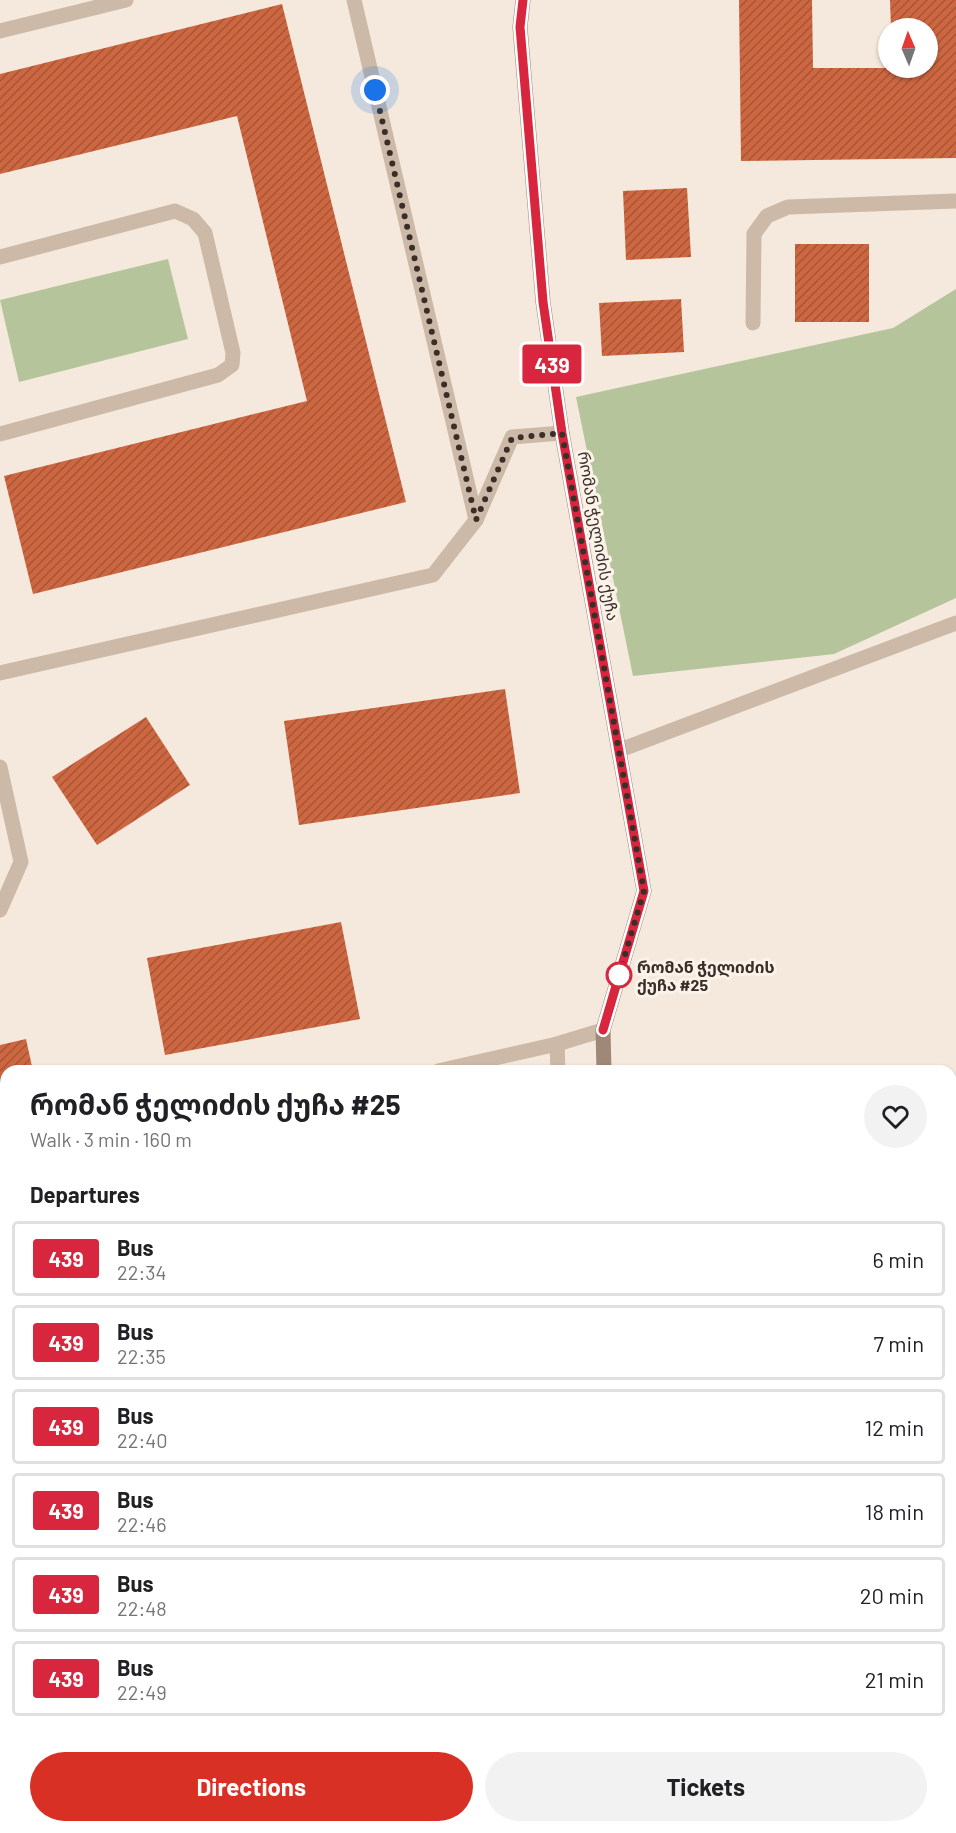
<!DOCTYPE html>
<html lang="en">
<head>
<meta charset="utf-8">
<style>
  body { margin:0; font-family:Barlow,"Noto Sans Georgian",sans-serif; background:#f2f2f2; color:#202124; height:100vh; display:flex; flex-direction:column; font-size:22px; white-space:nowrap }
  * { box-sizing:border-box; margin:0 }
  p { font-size:20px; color:#757577 }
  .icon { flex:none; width:33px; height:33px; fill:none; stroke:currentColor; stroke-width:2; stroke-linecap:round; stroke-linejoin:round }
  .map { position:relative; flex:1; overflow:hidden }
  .panel { position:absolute; left:0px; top:1065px; width:957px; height:768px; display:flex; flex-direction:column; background:#fff; border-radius:18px 18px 0 0; box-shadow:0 2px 4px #0004 }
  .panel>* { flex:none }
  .badge { padding:0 12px; border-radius:4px; font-size:21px; line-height:39px }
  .needle { width:39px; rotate:358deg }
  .tools { position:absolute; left:878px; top:18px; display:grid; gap:12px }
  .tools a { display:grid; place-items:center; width:60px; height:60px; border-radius:50%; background:#fff; box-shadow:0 2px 4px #0004; font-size:30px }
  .you { position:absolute; width:30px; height:30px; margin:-15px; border:4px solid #fff; border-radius:50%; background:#1a73e8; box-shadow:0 0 0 9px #1a73e833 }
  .map>.badge { position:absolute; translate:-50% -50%; box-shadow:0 0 0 3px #fff }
  h2 { padding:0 30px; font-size:22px; line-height:54px }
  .round { display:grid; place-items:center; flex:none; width:63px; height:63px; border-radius:32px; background:#f2f2f2 }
  .headline { display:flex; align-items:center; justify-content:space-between; height:102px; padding:0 30px }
  h1 { font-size:28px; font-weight:700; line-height:45px }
  .button { display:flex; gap:12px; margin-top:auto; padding:12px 30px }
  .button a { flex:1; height:69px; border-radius:36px; background:#d93025; color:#fff; font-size:24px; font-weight:700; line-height:69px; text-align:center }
  .button a+a { background:#f2f2f2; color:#202124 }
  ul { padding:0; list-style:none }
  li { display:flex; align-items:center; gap:18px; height:75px; margin:0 12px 9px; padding:0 18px; border:3px solid #e0e0e0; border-radius:6px }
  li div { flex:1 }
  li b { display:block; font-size:22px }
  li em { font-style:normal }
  li .badge { min-width:66px; font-weight:700; text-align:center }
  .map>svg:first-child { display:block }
  .green { fill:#b5c49b }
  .building { fill:url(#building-hatch) }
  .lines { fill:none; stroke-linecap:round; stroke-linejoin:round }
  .lane { stroke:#cdb9a7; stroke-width:15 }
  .street { stroke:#cdb9a7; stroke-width:15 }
  .secondary { stroke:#a08878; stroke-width:15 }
  .line-casing { stroke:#fff; stroke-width:14 }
  .line { stroke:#d7263d; stroke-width:9 }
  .walk { stroke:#392e28; stroke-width:6; stroke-dasharray:0 10.8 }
  .stop-dot { fill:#fff; stroke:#d7263d; stroke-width:3 }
  .labels { text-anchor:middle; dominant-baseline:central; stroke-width:6; stroke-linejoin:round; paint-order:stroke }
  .street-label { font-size:16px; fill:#392e28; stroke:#fbf3e9 }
  .stop-label { font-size:16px; font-weight:bold; fill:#392e28; stroke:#fbf3e9; text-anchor:start }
</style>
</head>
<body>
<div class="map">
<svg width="956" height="1833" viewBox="0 0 956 1833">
  <defs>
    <pattern id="building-hatch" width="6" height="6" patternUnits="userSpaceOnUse" patternTransform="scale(1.5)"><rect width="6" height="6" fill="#cd6741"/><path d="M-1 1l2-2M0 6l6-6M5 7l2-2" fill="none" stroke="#a75536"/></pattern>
  </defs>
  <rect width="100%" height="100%" fill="#f4e9dc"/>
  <g class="green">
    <path d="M168 259 188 339 19 382 0 300Z"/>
    <path d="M956 289V598L834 654 633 676 576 397 893 328Z"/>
  </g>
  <g class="building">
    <path d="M739 0H812L813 68H927V28H891L890 0H956V158L741 161Z"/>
    <path d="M282 4 406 502 33 594 4 476 307 401 237 116 0 174V74Z"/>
    <path d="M687 188 691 257 626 260 623 191Z"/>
    <rect x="795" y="244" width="74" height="78"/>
    <path d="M681 299 684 352 602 356 599 303Z"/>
    <path d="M505 689 520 793 299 825 284 721Z"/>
    <path d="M146 717 190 785 97 845 52 777Z"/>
    <path d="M341 922 360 1019 165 1055 147 958Z"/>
    <path d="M26 1039 33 1071H6V1090L0 1091V1045Z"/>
    <path d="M6 1230V1334L0 1335V1232Z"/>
    <path d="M6 1476V1586L0 1587V1478Z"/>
    <path d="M951 1697 956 1704V1754L951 1758Z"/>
    <path d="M956 1811V1833H927L932 1827H951V1814Z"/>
    <path d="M655 1827H708L707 1833H654Z"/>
  </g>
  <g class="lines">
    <g class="lane">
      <path d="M354 0 476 520"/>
      <path d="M0 257 175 211 193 219 205 233 233 353 232 365 218 375 0 434"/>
      <path d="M753 323 754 234 767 216 788 207 956 201"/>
      <path d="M0 673 433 575 476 520 512 437 562 433"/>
      <path d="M620 750 956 623"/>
      <path d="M557 1044 558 1071"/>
      <path d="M0 1704 6 1707"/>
      <path d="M31 1833 33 1827"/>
    </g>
    <g class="street">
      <path d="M0 31 126 0"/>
      <path d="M0 767 21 862 0 910"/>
      <path d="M438 1071 557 1044 603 1030"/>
      <path d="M0 1170 6 1169"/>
      <path d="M951 1588 956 1585"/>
      <path d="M806 1827 807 1833"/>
    </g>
    <g class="secondary">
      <path d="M523 0 520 27 543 302 562 433 644 891 603 1030 604 1071"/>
      <path d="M442 1833 446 1827"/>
    </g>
  </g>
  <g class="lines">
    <defs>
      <path id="line" d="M523 0 520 27 543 302 562 433 644 891 603 1030"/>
    </defs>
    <use href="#line" class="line-casing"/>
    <use href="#line" class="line"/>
    <path class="walk" d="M375 90 476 520 512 438 562 433 644 891 619 975"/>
  </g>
  <circle class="stop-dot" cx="619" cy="975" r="12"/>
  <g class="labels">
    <g class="street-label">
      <text transform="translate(599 536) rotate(80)">რომან ჭელიძის ქუჩა</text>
    </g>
    <g class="stop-label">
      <text x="637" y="966">რომან ჭელიძის<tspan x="637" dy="18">ქუჩა #25</tspan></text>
    </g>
  </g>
</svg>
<div class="tools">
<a><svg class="needle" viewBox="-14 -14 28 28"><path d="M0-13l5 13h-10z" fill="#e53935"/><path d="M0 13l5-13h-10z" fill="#757577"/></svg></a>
</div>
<div class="you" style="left:375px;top:90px"></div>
<b class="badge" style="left:552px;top:364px;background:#d7263d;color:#fff">439</b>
<section class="panel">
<div class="headline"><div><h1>რომან ჭელიძის ქუჩა #25</h1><p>Walk · 3 min · 160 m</p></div><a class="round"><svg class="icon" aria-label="heart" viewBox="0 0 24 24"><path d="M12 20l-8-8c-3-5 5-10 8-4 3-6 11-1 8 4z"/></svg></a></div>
<h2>Departures</h2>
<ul>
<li><span class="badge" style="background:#d7263d;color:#fff">439</span><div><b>Bus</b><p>22:34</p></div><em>6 min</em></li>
<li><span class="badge" style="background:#d7263d;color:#fff">439</span><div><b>Bus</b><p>22:35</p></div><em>7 min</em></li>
<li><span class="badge" style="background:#d7263d;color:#fff">439</span><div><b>Bus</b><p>22:40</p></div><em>12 min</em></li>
<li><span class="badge" style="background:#d7263d;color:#fff">439</span><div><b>Bus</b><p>22:46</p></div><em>18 min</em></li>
<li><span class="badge" style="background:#d7263d;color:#fff">439</span><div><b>Bus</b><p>22:48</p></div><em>20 min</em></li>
<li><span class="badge" style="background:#d7263d;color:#fff">439</span><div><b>Bus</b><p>22:49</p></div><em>21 min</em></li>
</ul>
<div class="button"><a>Directions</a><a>Tickets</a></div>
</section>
</div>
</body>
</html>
